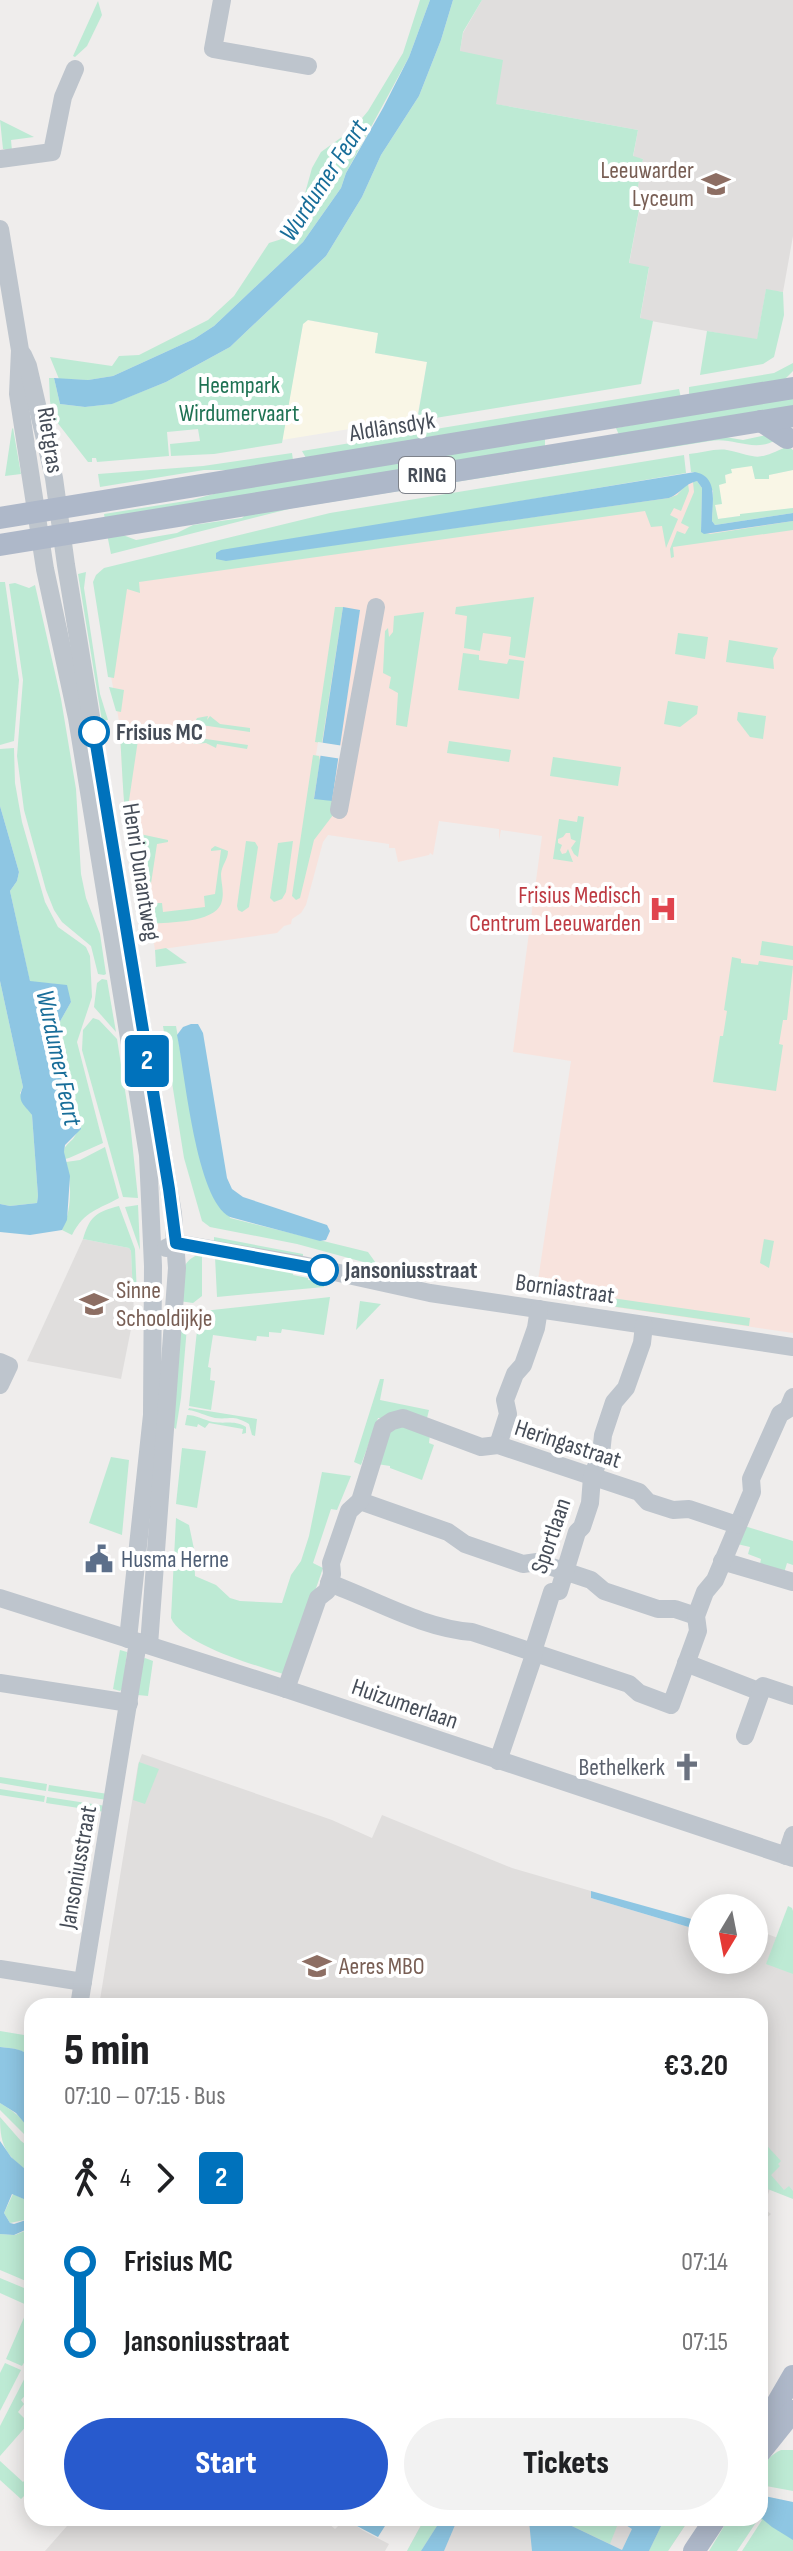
<!DOCTYPE html>
<html lang="en">
<head>
<meta charset="utf-8">
<style>
  body { margin:0; font-family:"Sofia Sans Condensed",sans-serif; background:#f2f2f2; color:#202124; height:100vh; display:flex; flex-direction:column; font-size:30px; white-space:nowrap }
  * { box-sizing:border-box; margin:0 }
  p { font-size:26px; color:#757577 }
  .icon { flex:none; width:44px; height:44px; fill:none; stroke:currentColor; stroke-width:2; stroke-linecap:round; stroke-linejoin:round }
  .map { position:relative; flex:1; overflow:hidden }
  .sheet { position:absolute; left:24px; top:1998px; width:744px; height:528px; display:flex; flex-direction:column; background:#fff; border-radius:24px; box-shadow:0 4px 20px #0003 }
  .sheet>* { flex:none }
  .badge { padding:0 16px; border-radius:6px; font-size:28px; line-height:52px }
  .needle { width:52px; rotate:190deg }
  .controls { position:absolute; left:688px; top:1894px; display:grid; gap:16px }
  .controls a { display:grid; place-items:center; width:80px; height:80px; border-radius:50%; background:#fff; box-shadow:0 4px 20px #0003; font-size:40px }
  .map>.badge { position:absolute; translate:-50% -50%; box-shadow:0 0 0 4px #fff }
  .legs { display:flex; align-items:center; gap:12px; height:88px; padding:0 40px; font-size:26px }
  .legs p { margin-inline-start:auto }
  .summary { display:flex; align-items:center; justify-content:space-between; height:136px; padding:0 40px }
  h1 { font-size:44px; font-weight:800; line-height:60px }
  .button { display:flex; gap:16px; margin-top:auto; padding:16px 40px }
  .button a { flex:1; height:92px; border-radius:48px; background:#285acd; color:#fff; font-size:32px; font-weight:800; line-height:92px; text-align:center }
  .button a+a { background:#f2f2f2; color:#202124 }
  ul { padding:0 40px; list-style:none }
  li { display:flex; align-items:center; gap:28px; height:80px; font-size:30px }
  li i { display:grid; place-items:center; width:12px; height:100%; margin:0 10px; background:currentColor }
  li i::after { content:''; width:20px; height:20px; margin:-10px; border:6px solid; border-radius:50%; background:#fff }
  li p { margin-inline-start:auto }
  li:first-child i { background:linear-gradient(#0000 50%,currentColor 0) }
  li:last-child i { background:linear-gradient(currentColor 50%,#0000 0) }
  .map>svg:first-child { display:block }
  .commercial { fill:#f9f6e6 }
  .education { fill:#e0dedd }
  .medical { fill:#f8e3dd }
  .green { fill:#bdead4 }
  .water { fill:#8ec6e3; fill-rule:evenodd }
  .pier { fill:#efedec }
  .lines { fill:none; stroke-linecap:round; stroke-linejoin:round }
  .minor { stroke:#bec5cd; stroke-width:18 }
  .major { stroke:#aeb8c9; stroke-width:22 }
  .line-1-casing { stroke:#fff; stroke-width:18 }
  .line-1 { stroke:#0072bc; stroke-width:12 }
  .stop-1-dot { fill:#fff; stroke:#0072bc; stroke-width:4 }
  .labels { text-anchor:middle; dominant-baseline:central; stroke-width:8; stroke-linejoin:round; paint-order:stroke }
  .shield { fill:#fff; stroke:#7e828a; stroke-width:2 }
  .shield-label { font-size:22px; font-weight:bold; fill:#464d58 }
  .education-label { font-size:24px; fill:#785e54; stroke:#fff; text-anchor:start }
  .park-label { font-size:24px; fill:#1e7253; stroke:#fff }
  .street-label { font-size:24px; fill:#464d58; stroke:#fff }
  .stop-label { font-size:24px; font-weight:bold; fill:#464d58; stroke:#fff; text-anchor:start }
  .health-label { font-size:24px; fill:#be3a42; stroke:#fff; text-anchor:end }
  .service-label { font-size:24px; fill:#4e5e75; stroke:#fff; text-anchor:start }
  .worship-label { font-size:24px; fill:#5b616d; stroke:#fff; text-anchor:end }
  .water-label { font-size:26px; font-style:italic; fill:#186d99; stroke:#fff }
</style>
</head>
<body>
<div class="map">
<svg width="793" height="2551" viewBox="0 0 793 2551">
  <rect width="100%" height="100%" fill="#efedec"/>
  <g class="commercial">
    <path d="M307 320 378 333 375 353 427 362 417 418 282 440 303 324Z"/>
    <path d="M752 465 755 479 769 478 768 475 793 470V508L718 519 715 505 719 484 731 469Z"/>
  </g>
  <g class="education">
    <path d="M482 0H793V236L783 292 766 290 757 340 640 319 649 268 629 264 639 211 634 209 643 159 633 157 638 130 495 104 460 51 463 33Z"/>
    <path d="M83 1239 129 1248 131 1251 134 1314 121 1379 27 1361Z"/>
    <path d="M142 1754 332 1820 372 1838 382 1815 512 1868 591 1891V1898L702 1931V1960H754V1934L763 1936 765 1933 793 1944V2197L770 2189 763 2208 771 2214 762 2222 764 2230 760 2231V2006H99L138 1765Z"/>
    <path d="M74 2518H322L335 2529 346 2518 362 2530 389 2544 385 2551H45Z"/>
    <path d="M425 2518H690L668 2551H407Z"/>
  </g>
  <path class="medical" d="M697 481 701 532 793 521V1333L552 1298 546 1294V1288L537 1287 571 1061 513 1052 542 836 501 830 499 840V829L439 821 433 855 430 853 429 855 398 862 395 848H389V844L328 835 323 842 306 905 301 913 292 919 291 924 284 926 277 933 155 950 151 924 135 883 125 815 119 721 109 665 121 572Z"/>
  <g class="green">
    <path d="M420 0H430L409 57 346 173 341 188 303 242 214 326 194 339 113 376 88 380 59 379 50 357 112 366 119 356 139 355 208 320 234 296 269 243 285 238 290 232 297 222 312 168 321 152 353 129 368 111 403 53Z"/>
    <path d="M453 0H482L463 32 460 51 503 60 496 104 638 130 633 156 643 159 634 209 639 210 629 263 649 267 640 318 653 321 641 384 417 421 427 362 375 353 378 333 308 320 303 324 282 443 214 454 171 456 170 444 200 441 198 429 167 432 169 456 97 462 96 458H92V462H88L53 417 50 401 49 378H54L60 404 85 407 111 404 166 382 230 347 326 256 362 197 381 155 419 96 441 40Z"/>
    <path d="M98 1 102 15 87 46 75 57 73 56Z"/>
    <path d="M0 120 34 137 11 140 12 151 3 149Z"/>
    <path d="M766 289 783 292 784 315 774 357 763 364 700 375 707 331 757 339Z"/>
    <path d="M793 363V371L783 381 689 397V387L774 373Z"/>
    <path d="M679 389 681 398 306 458 302 451Z"/>
    <path d="M793 395V409L619 435 616 428Z"/>
    <path d="M13 428 21 474 5 476 12 429Z"/>
    <path d="M766 435 776 440C753 453 734 437 710 441L293 508 111 554 107 534 115 532 136 540 177 533 193 525 242 518 251 510 719 436 743 440Z"/>
    <path d="M545 439V446L105 519 104 514 192 500 242 486Z"/>
    <path d="M788 446 793 450V470L769 475V479H755L752 466 731 469 732 473 725 475 726 483 719 485 722 504 715 505 718 519 740 516V514L793 508V513L715 525 712 521 713 491 695 472H691L689 454C701 453 716 448 727 450 760 457 754 462 788 446Z"/>
    <path d="M292 453 293 460 242 470H204L100 487 98 474 203 466Z"/>
    <path d="M684 455 686 473 509 503 221 561 669 498 677 495 688 483 689 491 681 511 674 508 670 515 678 519 666 548 662 526 651 527 645 511 139 582 140 593 127 589 114 678 108 677 93 582 96 575 104 568 330 513Z"/>
    <path d="M697 481 702 488 701 532 710 534 793 521V530L673 547 674 557 671 558 670 549 677 531 685 534 689 527 681 523 694 492 693 482Z"/>
    <path d="M86 572 84 588 100 694 108 720 102 721 78 574Z"/>
    <path d="M0 582H5L19 680 14 741 0 745Z"/>
    <path d="M15 583 29 588 35 585 61 699 76 789 81 874 86 898 100 934 106 974 104 975 98 974 91 946 62 922 54 910 46 890 24 810 17 756 23 680 9 584Z"/>
    <path d="M534 597 525 658 509 655 511 637 483 633 480 651 464 648 467 616 455 614 456 607Z"/>
    <path d="M335 607H343L322 743 315 742Z"/>
    <path d="M424 612 407 727 396 725 398 693 389 688 391 677 383 673 385 631 388 628 389 637 393 632 394 616Z"/>
    <path d="M678 633 708 637 705 659 675 654Z"/>
    <path d="M729 640 778 648 773 658 774 669 726 662Z"/>
    <path d="M463 653 479 655V660L507 664 509 659 524 661 519 699 458 690Z"/>
    <path d="M109 687 124 690 121 712 116 711Z"/>
    <path d="M668 701 698 706 697 714 680 727 664 724Z"/>
    <path d="M738 712 766 716 763 739 750 737 737 720Z"/>
    <path d="M208 716 207 720 210 716 220 724 250 728V732L194 724 197 718Z"/>
    <path d="M143 729 153 731 152 734H149V738L138 740 127 814H138L137 826 140 834 168 840V842L157 844 148 903H162L163 912 205 907 204 896 215 894 221 850 211 851V849L215 846 228 851C228 860 222 864 221 874 221 884 225 893 221 904 213 923 169 922 151 924 124 859 124 801 120 733Z"/>
    <path d="M192 737 248 745 247 749 217 744 216 748 206 743 194 744Z"/>
    <path d="M449 741 511 750 509 762 447 753Z"/>
    <path d="M14 748 15 783 22 822 45 902 58 927 86 947 90 956 92 997 77 1042 103 1143 69 1158 65 1159C62 1147 66 1146 73 1139 76 1135 79 1128 81 1123L58 1025 71 1002C63 977 51 986 30 982L10 891 17 881 19 872 0 806V749Z"/>
    <path d="M313 755 319 756 320 760 314 798 335 801 333 815 314 840 300 898 296 900 292 896Z"/>
    <path d="M553 757 621 767 618 786 550 776Z"/>
    <path d="M578 816 584 817 578 857 574 854 571 848 576 841 571 839 570 833H566L563 837 558 839V843L562 845 560 850 562 854 566 853 568 849 573 862 553 859 559 819 577 822Z"/>
    <path d="M246 841 255 842 258 847 249 907 242 912 238 910 237 906Z"/>
    <path d="M293 841 286 892 282 899 274 902 270 898 278 843Z"/>
    <path d="M762 941 793 946V960L760 955Z"/>
    <path d="M166 948 187 963 156 967 155 950Z"/>
    <path d="M732 957 741 959V963L758 965 759 961 793 966 787 1020H783L779 1044 783 1045 776 1091 713 1082 720 1036H723L727 1011 724 1010Z"/>
    <path d="M102 979 107 980 116 1032 94 1007 97 983Z"/>
    <path d="M0 981 23 1087 20 1093 32 1115 38 1196 37 1203 10 1206 0 1204Z"/>
    <path d="M93 1018 99 1020 117 1039 130 1122 138 1198 123 1197 82 1050 83 1030Z"/>
    <path d="M163 1026H176L183 1066 230 1218 368 1252 378 1266 297 1244 210 1227 202 1221 184 1158Z"/>
    <path d="M105 1147 119 1198C98 1210 85 1210 72 1235L62 1230C72 1211 72 1183 66 1162L80 1160Z"/>
    <path d="M138 1205 140 1250 125 1207Z"/>
    <path d="M119 1206 135 1249 137 1295H133L131 1251 129 1248 83 1239C90 1216 96 1212 119 1206Z"/>
    <path d="M214 1237 303 1254V1258L214 1242Z"/>
    <path d="M764 1239 774 1241 769 1268 760 1263Z"/>
    <path d="M198 1255 202 1256V1296L193 1303 179 1301C181 1283 178 1262 198 1255Z"/>
    <path d="M215 1257 294 1270 293 1275 308 1278V1280L325 1282 324 1287 217 1297Z"/>
    <path d="M330 1297 324 1335 282 1329 281 1333 269 1332V1337L257 1336 256 1341 213 1335 208 1367 211 1368 210 1380 215 1381 211 1410 189 1406 198 1321 203 1311Z"/>
    <path d="M605 1297 750 1318 749 1326 603 1305Z"/>
    <path d="M360 1301 381 1304 356 1330Z"/>
    <path d="M179 1314 188 1315 181 1398 176 1429 173 1427Z"/>
    <path d="M380 1379H384L380 1400 429 1410 427 1418H378L361 1465 354 1462Z"/>
    <path d="M189 1408 257 1419 255 1436 252 1435 249 1424C232 1414 231 1420 215 1418 205 1416 198 1411 188 1410Z"/>
    <path d="M187 1415C196 1415 204 1420 213 1422 226 1424 234 1420 246 1427V1433L242 1434 243 1429 209 1423 205 1428 198 1424 197 1427 185 1425Z"/>
    <path d="M405 1424 430 1434 429 1443 434 1445 422 1480 390 1468V1466L377 1464 388 1432Z"/>
    <path d="M182 1448 206 1451 197 1508 176 1504Z"/>
    <path d="M111 1457 129 1460 122 1535 89 1523Z"/>
    <path d="M322 1472 351 1476 337 1510 331 1509 313 1563 323 1568 286 1675C258 1666 182 1645 171 1618L176 1518 189 1525 194 1549 195 1576 216 1585 230 1598 240 1601 282 1603 291 1575 301 1561 309 1536Z"/>
    <path d="M741 1525 793 1541V1565L787 1563 784 1573 760 1564 761 1559 748 1554 750 1547 733 1543Z"/>
    <path d="M120 1650 127 1652 123 1688 120 1691 113 1689Z"/>
    <path d="M145 1658 153 1661 148 1696 138 1695 143 1659Z"/>
    <path d="M139 1762 159 1769 145 1804 133 1800Z"/>
    <path d="M0 1777 47 1784 46 1791 0 1783Z"/>
    <path d="M49 1785 108 1794 107 1800 48 1791Z"/>
    <path d="M0 1789 45 1796 44 1802 0 1795Z"/>
    <path d="M47 1797 106 1806 105 1812 46 1803Z"/>
    <path d="M788 1906 792 1908 793 1911V1974L766 1964Z"/>
    <path d="M0 2031 30 2036 32 2058C23 2049 12 2048 0 2047Z"/>
    <path d="M0 2103C15 2112 32 2124 32 2142L0 2110Z"/>
    <path d="M0 2117 21 2141 32 2149V2175C7 2155 0 2149 0 2117Z"/>
    <path d="M760 2138 781 2161 778 2164 780 2166 771 2175 784 2190 789 2186 793 2191V2199L765 2188 760 2159Z"/>
    <path d="M13 2194 26 2200 30 2209 29 2219 10 2223 4 2213Z"/>
    <path d="M32 2228V2349L22 2366 6 2359 29 2306 0 2293V2278L24 2288 26 2281 0 2270V2234L15 2235Z"/>
    <path d="M5 2363 21 2370 0 2411V2373Z"/>
    <path d="M32 2364V2388L21 2400 24 2404 18 2412 29 2423 0 2456V2426Z"/>
    <path d="M781 2450H793V2491L760 2485C760 2468 766 2457 781 2450Z"/>
    <path d="M0 2461 23 2482 32 2473V2488L21 2499 0 2480Z"/>
    <path d="M760 2515 793 2524V2551H742L762 2520 759 2518 737 2551H709L729 2518H760Z"/>
    <path d="M425 2518H442L421 2551H407Z"/>
    <path d="M555 2518H615L619 2521 610 2544Z"/>
    <path d="M657 2518H690L668 2551H649L663 2522Z"/>
  </g>
  <g class="water">
    <path d="M430 0H453L441 40 419 96 381 155 362 197 326 256 230 347 166 382 112 404 85 407 60 404 54 378 88 380 113 376 194 339 214 326 303 242 341 188 346 173 383 108 409 57Z"/>
    <path d="M695 472C719 477 712 502 712 521L715 525 793 513V521L704 534 701 532 702 488 697 481C684 484 680 494 669 498L226 561 216 559V553L221 550Z"/>
    <path d="M343 607 360 610 332 801 314 799Z"/>
    <path d="M0 806 19 872 17 881 10 891 30 981 67 985 71 1002 58 1025 81 1129 65 1145 64 1152 70 1176 67 1220 62 1230 30 1235 0 1232V1204L10 1206 37 1203 38 1196 32 1115C25 1105 16 1102 23 1087L0 981Z"/>
    <path d="M191 1024H198L203 1033 227 1178 232 1189 243 1197 327 1225 330 1231 326 1240 320 1241 230 1217C196 1200 185 1073 177 1035L183 1027Z"/>
    <path d="M591 1891 702 1922V1931L591 1898Z"/>
    <path d="M0 2047C12 2048 24 2049 32 2058V2132L16 2113 0 2103Z"/>
    <path d="M0 2141 11 2157 32 2175V2227L14 2235 0 2234ZM12 2194 26 2200 30 2209 29 2219 14 2224 10 2223 4 2213Z"/>
    <path d="M760 2495 793 2502V2540L772 2527 760 2517Z"/>
    <path d="M358 2518 375 2520 390 2518 378 2537 355 2525Z"/>
    <path d="M442 2518H458L444 2551H421Z"/>
    <path d="M522 2518H555L622 2550 632 2529 615 2518H657L663 2522 649 2551H532L529 2521Z"/>
  </g>
  <path class="pier" d="M318 742 344 746 342 759 316 755Z"/>
  <g class="lines">
    <g class="minor">
      <path d="M222 0 213 49 308 66"/>
      <path d="M0 159 52 152 63 97 75 69"/>
      <path d="M0 229 20 350 18 394 45 569 77 718 148 1155 153 1266 152 1415 128 1639"/>
      <path d="M23 355 28 366 54 478 66 565 173 1214 177 1268 149 1645"/>
      <path d="M339 810 376 607"/>
      <path d="M166 1248 176 1243 298 1264 430 1293 793 1347"/>
      <path d="M0 1362 9 1366 0 1385"/>
      <path d="M498 1445 508 1414 505 1400 515 1374 523 1365 536 1328 539 1309"/>
      <path d="M360 1501 448 1532 465 1544 523 1564 537 1562 591 1580 604 1591 658 1609H675L696 1616"/>
      <path d="M722 1561 793 1582"/>
      <path d="M329 1583C376 1600 422 1628 472 1632L629 1684 639 1693 671 1705 698 1631 696 1616 705 1592 715 1580 752 1492 751 1479 780 1414 788 1409 793 1397"/>
      <path d="M0 1598 286 1689 793 1858"/>
      <path d="M686 1663 761 1692"/>
      <path d="M0 1683 129 1703"/>
      <path d="M286 1689 318 1598 327 1591 332 1574 331 1563 349 1511 360 1501 383 1427 392 1421 403 1418 481 1447 498 1445 639 1492 648 1502 673 1510 689 1509 737 1525"/>
      <path d="M745 1736 763 1686 793 1696"/>
      <path d="M498 1761 532 1661 535 1645 552 1592 559 1591 577 1532 582 1527 590 1503 592 1477 601 1454 603 1435 614 1402 626 1388 642 1343 644 1325"/>
      <path d="M786 1856 793 1835"/>
      <path d="M0 1969 83 1982"/>
      <path d="M79 2006 138 1642"/>
    </g>
    <g class="major">
      <path d="M761 421 787 438"/>
      <path d="M0 518 793 388"/>
      <path d="M0 545 793 416"/>
      <path d="M760 2433 793 2376"/>
      <path d="M760 2452 793 2411"/>
      <path d="M694 2551 716 2518"/>
    </g>
  </g>
  <g class="lines">
    <defs>
      <path id="line-1" d="M94 732 169 1189 176 1243 323 1270"/>
    </defs>
    <use href="#line-1" class="line-1-casing"/>
    <use href="#line-1" class="line-1"/>
  </g>
  <defs>
    <symbol id="school-bare" viewBox="-9 -9 18 18"><path d="M0-5L7-2L0 1L-7-2ZM-4 1L0 2.5L4 1V4Q0 6-4 4Z" fill="#8d6e63" stroke="#fff" stroke-width="2.5" paint-order="stroke"/></symbol>
    <symbol id="hospital-bare" viewBox="-9 -9 18 18"><path d="M-5-5h3v3.5h4V-5h3V5h-3V1.5h-4V5h-3Z" fill="#e0444e" stroke="#fff" stroke-width="2.5" paint-order="stroke"/></symbol>
    <symbol id="civic-bare" viewBox="-9 -9 18 18"><path d="M-.6-6.5H3V-4.5H.6V-3L4-1V1h2V6H-6V1h2V-1L-.6-3ZM-1.2 2.5V6h2.4V2.5Z" fill="#5c6f8a" stroke="#fff" stroke-width="2.5" paint-order="stroke"/></symbol>
    <symbol id="church-bare" viewBox="-9 -9 18 18"><path d="M-1.2-6h2.4v3.5h3.3v2.4h-3.3V6h-2.4V-.1h-3.3v-2.4h3.3Z" fill="#6b7280" stroke="#fff" stroke-width="2.5" paint-order="stroke"/></symbol>
    <symbol id="university-bare" viewBox="-9 -9 18 18"><path d="M0-5L7-2L0 1L-7-2ZM-4 1L0 2.5L4 1V4Q0 6-4 4Z" fill="#8d6e63" stroke="#fff" stroke-width="2.5" paint-order="stroke"/></symbol>
  </defs>
  <g fill-rule="evenodd">
    <use href="#school-bare" x="696" y="164" width="40" height="40"/>
    <use href="#hospital-bare" x="643" y="889" width="40" height="40"/>
    <use href="#school-bare" x="74" y="1284" width="40" height="40"/>
    <use href="#civic-bare" x="79" y="1539" width="40" height="40"/>
    <use href="#church-bare" x="667" y="1747" width="40" height="40"/>
    <use href="#university-bare" x="297" y="1946" width="40" height="40"/>
  </g>
  <g class="stop-1-dot">
    <circle cx="94" cy="732" r="14"/>
    <circle cx="323" cy="1270" r="14"/>
  </g>
  <g class="labels">
    <rect class="shield" x="399" y="457" width="56" height="36" rx="6"/>
    <g class="shield-label">
      <text x="427" y="475">RING</text>
    </g>
    <g class="education-label">
      <text x="694" y="170" text-anchor="end">Leeuwarder<tspan x="694" dy="28">Lyceum</tspan></text>
      <text x="116" y="1290">Sinne<tspan x="116" dy="28">Schooldijkje</tspan></text>
      <text x="339" y="1966">Aeres MBO</text>
    </g>
    <g class="park-label">
      <text x="239" y="385">Heempark<tspan x="239" dy="28">Wirdumervaart</tspan></text>
    </g>
    <g class="street-label">
      <text transform="translate(392 427) rotate(-9)">Aldlânsdyk</text>
      <text transform="translate(50 440) rotate(81)">Rietgras</text>
      <text transform="translate(141 872) rotate(81)">Henri Dunantweg</text>
      <text transform="translate(565 1289) rotate(8)">Borniastraat</text>
      <text transform="translate(568 1444) rotate(18)">Heringastraat</text>
      <text transform="translate(551 1536) rotate(-71)">Sportlaan</text>
      <text transform="translate(405 1704) rotate(19)">Huizumerlaan</text>
      <text transform="translate(78 1867) rotate(-80)">Jansoniusstraat</text>
    </g>
    <g class="stop-label">
      <text x="116" y="732">Frisius MC</text>
      <text x="345" y="1270">Jansoniusstraat</text>
    </g>
    <g class="health-label">
      <text x="641" y="895">Frisius Medisch<tspan x="641" dy="28">Centrum Leeuwarden</tspan></text>
    </g>
    <g class="service-label">
      <text x="121" y="1559">Husma Herne</text>
    </g>
    <g class="worship-label">
      <text x="665" y="1767">Bethelkerk</text>
    </g>
    <g class="water-label">
      <text transform="translate(324 181) rotate(-57)">Wurdumer Feart</text>
      <text transform="translate(58 1058) rotate(78)">Wurdumer Feart</text>
    </g>
  </g>
</svg>
<div class="controls">
<a><svg class="needle" viewBox="-14 -14 28 28"><path d="M0-13l5 13h-10z" fill="#e53935"/><path d="M0 13l5-13h-10z" fill="#757577"/></svg></a>
</div>
<b class="badge" style="left:147px;top:1061px;background:#0072bc;color:#fff">2</b>
<section class="sheet">
<div class="summary"><div><h1>5 min</h1><p>07:10 – 07:15 · Bus</p></div><b>€3.20</b></div>
<div class="legs"><svg class="icon" aria-label="walk" viewBox="0 0 24 24"><circle cx="13" cy="4" r="2"/><path d="M13 8l-2 6 4 7M11 14l-3 7M7 12l3-4h3l4 4"/></svg>4<svg class="icon" aria-label="forward" viewBox="0 0 24 24"><path d="M9 5l7 7-7 7"/></svg><b class="badge" style="background:#0072bc;color:#fff">2</b></div>
<ul>
<li><i style="color:#0072bc"></i><b>Frisius MC</b><p>07:14</p></li>
<li><i style="color:#0072bc"></i><b>Jansoniusstraat</b><p>07:15</p></li>
</ul>
<div class="button"><a>Start</a><a>Tickets</a></div>
</section>
</div>
</body>
</html>
